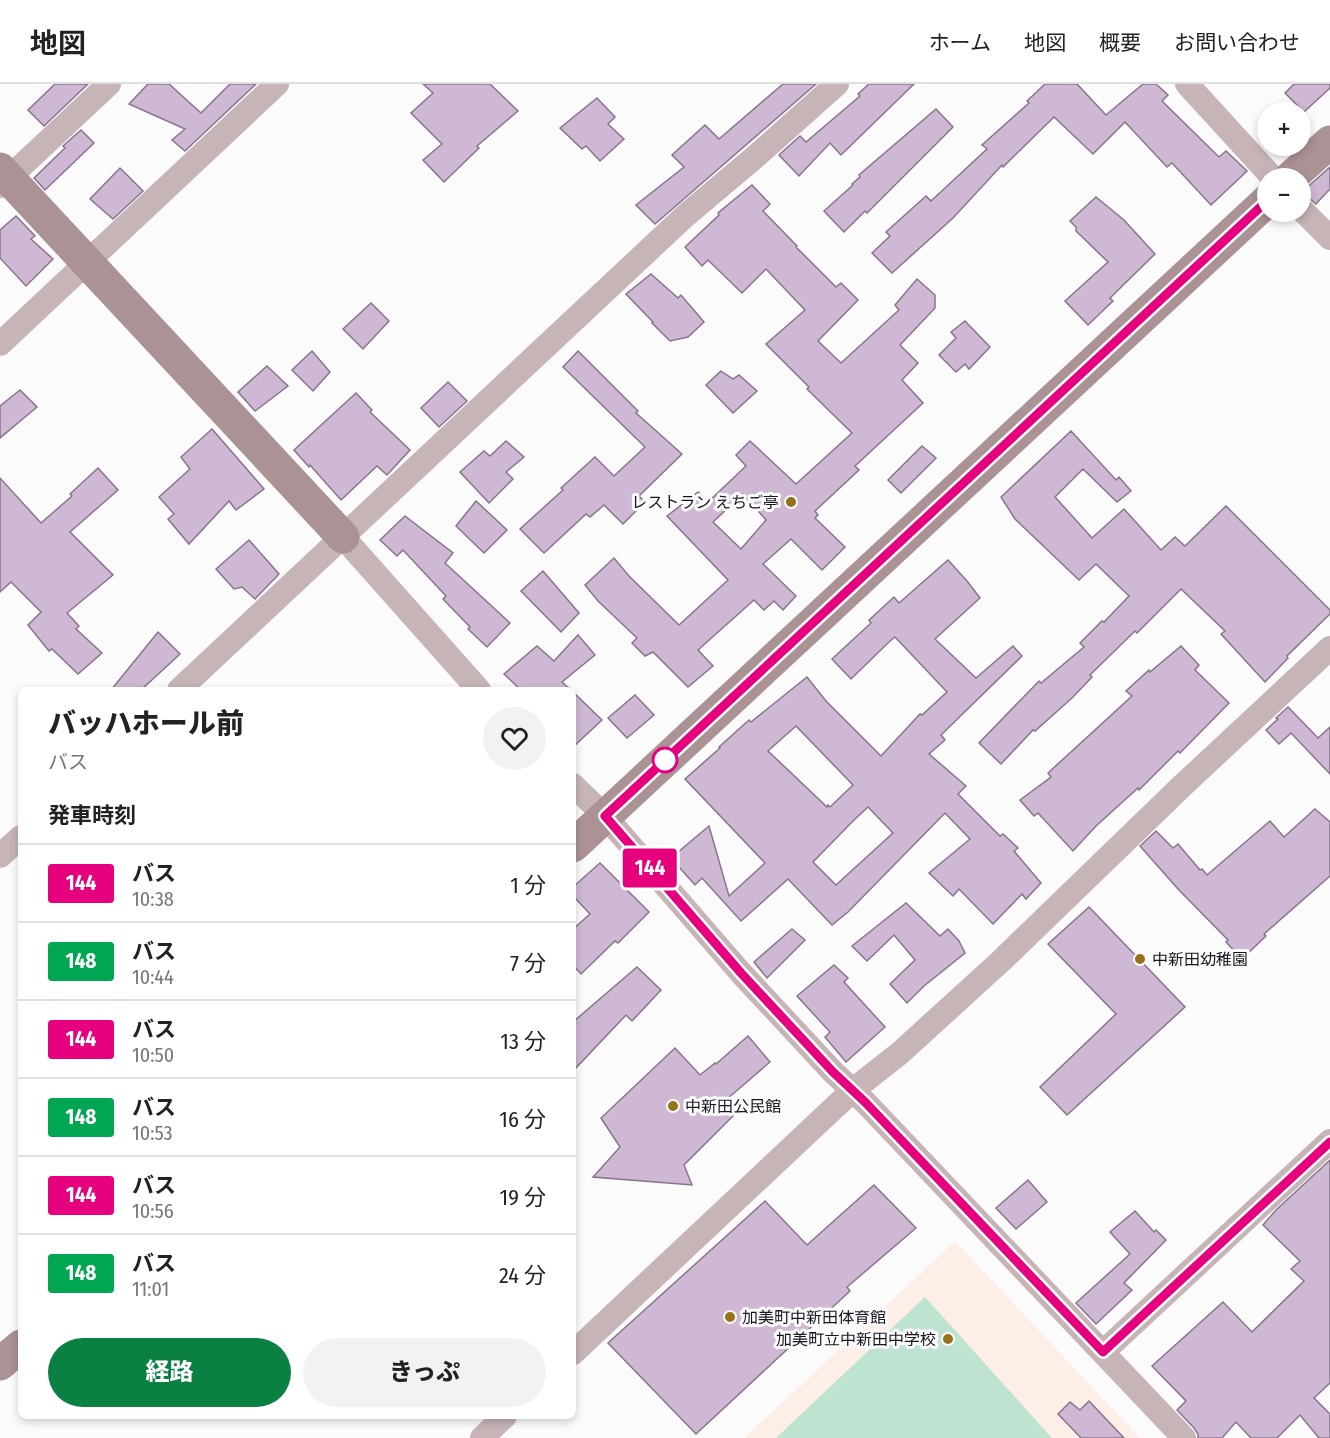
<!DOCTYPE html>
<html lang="ja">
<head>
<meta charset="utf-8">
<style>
  body { margin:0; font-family:"Fira Sans Condensed","Noto Sans JP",sans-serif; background:#f2f2f2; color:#222; height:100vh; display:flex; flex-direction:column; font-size:22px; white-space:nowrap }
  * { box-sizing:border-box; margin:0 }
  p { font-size:20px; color:#767676 }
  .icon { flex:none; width:33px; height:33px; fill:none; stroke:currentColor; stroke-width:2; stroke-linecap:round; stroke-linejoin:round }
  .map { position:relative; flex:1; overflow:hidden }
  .side { position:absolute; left:18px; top:603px; width:558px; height:732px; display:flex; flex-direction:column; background:#fff; border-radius:9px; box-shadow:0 3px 9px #0003 }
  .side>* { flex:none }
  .badge { padding:0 12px; border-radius:4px; font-size:21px; line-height:39px }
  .fabs { position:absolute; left:1257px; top:18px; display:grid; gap:12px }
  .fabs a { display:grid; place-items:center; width:54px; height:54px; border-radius:50%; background:#fff; box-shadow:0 3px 9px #0003; font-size:30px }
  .map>.badge { position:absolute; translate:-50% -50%; box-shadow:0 0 0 3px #fff }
  h2 { padding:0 30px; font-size:22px; line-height:54px }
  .round { display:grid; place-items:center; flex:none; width:63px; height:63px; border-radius:32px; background:#f2f2f2 }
  .headline { display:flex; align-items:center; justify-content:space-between; height:102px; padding:0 30px }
  h1 { font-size:28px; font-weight:800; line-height:45px }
  .button { display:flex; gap:12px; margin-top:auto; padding:12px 30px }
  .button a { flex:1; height:69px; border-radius:36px; background:#0b8043; color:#fff; font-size:24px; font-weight:800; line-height:69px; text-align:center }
  .button a+a { background:#f2f2f2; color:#222 }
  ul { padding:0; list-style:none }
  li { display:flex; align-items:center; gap:18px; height:78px; padding:0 30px; border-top:2px solid #e0e0e0 }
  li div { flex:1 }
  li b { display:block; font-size:22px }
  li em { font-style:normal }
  li .badge { min-width:66px; font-weight:700; text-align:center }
  header { display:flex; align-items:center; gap:36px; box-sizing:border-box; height:84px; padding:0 30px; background:#fff; border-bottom:2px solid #e0e0e0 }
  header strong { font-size:28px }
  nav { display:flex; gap:33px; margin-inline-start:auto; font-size:21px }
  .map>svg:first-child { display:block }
  .education { fill:#fdeee8 }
  .green { fill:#bee3d0 }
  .building { fill:#ceb8d3; stroke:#89748d; stroke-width:1.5; fill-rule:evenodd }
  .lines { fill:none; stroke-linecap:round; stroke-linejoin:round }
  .street { stroke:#c6b4b6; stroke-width:24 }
  .secondary { stroke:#ab9294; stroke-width:33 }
  .line-casing { stroke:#fff; stroke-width:14 }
  .line { stroke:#e6007e; stroke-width:9 }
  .poi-dot { fill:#97721c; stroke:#fbfbfb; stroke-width:2 }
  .stop-dot { fill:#fff; stroke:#e6007e; stroke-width:3 }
  .labels { text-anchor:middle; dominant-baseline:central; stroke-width:6; stroke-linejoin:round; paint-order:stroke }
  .poi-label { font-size:16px; fill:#191520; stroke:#fbfbfb; text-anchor:start }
</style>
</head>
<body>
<header>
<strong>地図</strong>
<nav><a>ホーム</a><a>地図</a><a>概要</a><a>お問い合わせ</a></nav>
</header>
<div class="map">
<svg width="1330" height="1354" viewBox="0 0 1330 1354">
  <rect width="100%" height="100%" fill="#fbfbfb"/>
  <path class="education" d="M955 1157 1140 1354H744Z"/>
  <path class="green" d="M925 1213 1052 1354H776Z"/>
  <g class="building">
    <path d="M55 0H88L44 42 28 26Z"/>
    <path d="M148 0H169L201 29 230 0H256L185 67 172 56 185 45 129 20Z"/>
    <path d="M423 0H490L518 27 477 62 479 64 444 98 423 76 442 60 411 29 433 9Z"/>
    <path d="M783 0H816L655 140 636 121 684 83 672 71 705 41 719 55Z"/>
    <path d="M869 0H914L841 71 830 59 799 92 779 71 800 52 806 58 860 12 858 10Z"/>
    <path d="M1045 0H1077L1106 31 1143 0H1156L1168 11 1162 17 1219 73 1226 67 1247 87 1211 121 1172 79 1167 83 1125 38 1093 70 1054 33 1003 83 1002 81 953 134 892 189 872 169 890 152 886 148 926 112 931 117 987 65 982 61 1029 19 1027 17Z"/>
    <path d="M1294 0H1330V4L1304 28 1285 9Z"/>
    <path d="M597 14 615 33 608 40 624 55 600 77 586 62 582 65 560 44Z"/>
    <path d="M936 25 953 43 867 129 865 127 844 148 824 127 853 101 852 100 860 93 859 91Z"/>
    <path d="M81 46 94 59 45 106 34 94 65 64 63 62Z"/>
    <path d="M1330 83V105L1316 120 1302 108Z"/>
    <path d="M120 84 143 107 113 135 90 115Z"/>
    <path d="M752 101 770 120 763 127 797 162 796 163 836 203 841 199 858 216 818 257 841 279 899 226 895 221 917 195 935 211V224L900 261 918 279 902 296 923 319 855 382 859 386 815 427 818 431 815 434 845 463 822 486 791 455 763 480 796 512 783 526 774 517 764 526 754 516 698 566 713 582 688 603 653 568 645 572 632 559 637 554 598 517 585 501 614 474 629 492 679 541 728 496 667 432 698 408 708 418 746 382 736 371 750 357 796 400 852 349 807 305 809 303 766 260 805 226 766 185 742 209 708 176 702 182 685 163 719 131 718 129ZM743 410 766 436 741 465 713 438Z"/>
    <path d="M1096 113 1124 136 1155 170 1110 214 1113 217 1088 241 1065 217 1108 178 1076 147V143L1070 137Z"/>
    <path d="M16 132 35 152 31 155 53 175 26 202 0 174V146Z"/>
    <path d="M651 190 678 214 681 211 704 238 688 253 670 257 652 239 653 238 626 210Z"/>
    <path d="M371 219 389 237 363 265 343 245Z"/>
    <path d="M965 237 990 263 969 285 965 280 956 288 939 271 956 254 951 248Z"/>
    <path d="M312 267 330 288 313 307 292 286Z"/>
    <path d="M578 267 638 327 636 329 682 370 639 412 645 418 623 440 604 421 590 433 586 430 544 469 520 445 563 406 561 404 595 373 614 392 645 363 563 283Z"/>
    <path d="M267 282 288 302 255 327 238 308Z"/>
    <path d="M721 287 733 295 739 291 757 307 733 329 706 301Z"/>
    <path d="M448 298 467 317 439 343 421 324Z"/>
    <path d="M20 306 37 323 0 354V322Z"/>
    <path d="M356 309 372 326 370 328 410 366 387 391 377 382 341 416 310 381 309 383 294 366Z"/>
    <path d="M212 345 264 405 236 426 229 417 189 460 168 435 174 430 159 413 190 385 181 373Z"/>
    <path d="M1071 347 1116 396 1119 393 1131 407 1117 418 1083 385 1055 413 1092 454 1124 425 1161 466 1175 453 1185 462 1226 422 1330 526V530L1287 572 1288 574 1265 598 1221 550 1225 547 1181 505 1137 549 1135 547 1090 591 1092 593 1073 613 1035 647 1033 646 1001 680 979 659 1039 597 1041 599 1084 563 1080 559 1102 537 1104 538 1129 512 1096 480 1079 496 1015 435 1001 413Z"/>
    <path d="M506 357 524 373 506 388 513 395 489 419 460 388 484 367 490 372Z"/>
    <path d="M922 362 936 374 901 409 888 396Z"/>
    <path d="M98 384 118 406 70 448 113 491 67 529 79 542 76 545 102 569 78 590 52 565 49 567 28 541 41 528 11 498 0 508V394L41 439 72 412 70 410Z"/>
    <path d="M476 417 507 446 484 469 456 442Z"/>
    <path d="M405 432 453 469 445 479 510 539 487 563 468 545 470 543 443 515 446 512 403 466 397 472 380 456Z"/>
    <path d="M249 456 279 490 255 515 242 503 234 505 216 485Z"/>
    <path d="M948 476 967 497 980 514 935 555 976 594 1013 562 1022 572 941 651 945 656 929 670 966 702 958 710 1000 752 1003 750 1018 764 1014 767 1041 799 1026 815 1022 810 993 840 959 805 953 812 929 789 970 755 945 729 848 828 832 841 788 795 741 837 702 794 695 801 671 774 709 742 729 812 765 779 685 695 720 664 719 663 749 636 751 638 807 593 826 617 881 672 920 630 922 631 947 608 895 553 889 558 851 595 832 575 871 539 869 536 894 513 899 519ZM796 642 853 701 830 723 828 721 827 723 768 667ZM868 723 893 749 836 801 813 778 854 736Z"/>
    <path d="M543 487 579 529 561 548 521 507Z"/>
    <path d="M158 548 180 570 141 606H111Z"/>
    <path d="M578 551 595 571 562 598 571 606H521L504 590 537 562 554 577Z"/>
    <path d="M1181 562 1199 581 1195 586 1229 619 1180 669 1178 667 1139 706 1138 704 1096 742 1073 767 1038 729 1034 732 1020 716 1051 693 1048 689 1132 612 1126 607 1149 586 1150 588Z"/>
    <path d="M573 608 602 636 573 663Z"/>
    <path d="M635 611 654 631 627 654 608 634Z"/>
    <path d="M1288 623 1318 654 1330 643V690L1291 649 1279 660 1266 646 1278 635 1276 634Z"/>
    <path d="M1315 725 1330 738V792L1264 850 1266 852 1242 875 1226 858 1228 856 1178 805 1140 762 1156 747 1173 764 1178 760 1200 786 1202 785 1207 791 1270 737 1284 753Z"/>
    <path d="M600 779 649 828 618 859 615 857 581 890 573 881V845L590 830 573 812V803Z"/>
    <path d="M906 819 940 852 948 845 959 857 965 869 924 902 907 919 890 900 915 876 894 851 867 877 852 862Z"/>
    <path d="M1089 823 1185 923 1067 1031 1040 1003 1116 930 1048 860Z"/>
    <path d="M792 845 805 856 767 894 754 878Z"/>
    <path d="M834 881 848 894 844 898 885 943 846 978 825 953 830 948 797 912Z"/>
    <path d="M637 883 661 906 632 937 626 931 573 987V938Z"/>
    <path d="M748 952 770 978 727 1015 737 1028 684 1081 692 1101 593 1093 620 1063 601 1034 675 964 700 991 715 979 716 980Z"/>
    <path d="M1330 1076V1299L1314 1314 1330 1330V1354H1319L1300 1331 1277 1354H1251L1236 1338 1222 1354H1198V1350L1194 1344 1177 1326 1186 1317 1152 1282 1223 1218 1252 1248 1304 1197 1291 1185 1300 1177 1263 1141 1276 1126Z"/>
    <path d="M1028 1096 1047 1118 1016 1145 996 1124Z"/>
    <path d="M874 1101 916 1144 847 1203 850 1207 696 1350 608 1259 765 1117 807 1161Z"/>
    <path d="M1135 1127 1154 1148 1156 1146 1166 1156 1124 1199 1132 1206 1096 1240 1076 1219 1130 1170 1110 1148Z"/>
    <path d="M1089 1317 1124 1354H1081L1058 1330 1070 1318 1080 1326Z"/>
  </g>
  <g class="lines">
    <g class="street">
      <path d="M1187 0 1273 94"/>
      <path d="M0 102 109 0"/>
      <path d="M1300 124 1330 154"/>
      <path d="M0 260 277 0"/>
      <path d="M343 453 479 606"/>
      <path d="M179 606 685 132 755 73 837 0"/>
      <path d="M573 701 605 732 741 889 833 988 865 1018 1184 1354"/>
      <path d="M0 772 21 753"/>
      <path d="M1103 1268 1330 1057"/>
      <path d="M573 1269 853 1006 900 969 1001 877 1183 701 1330 564"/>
      <path d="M482 1354 505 1332"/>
    </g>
    <g class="secondary">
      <path d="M0 85 343 453"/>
      <path d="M1290 94 1330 58"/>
      <path d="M573 762 1268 116"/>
      <path d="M0 1280 21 1262"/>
    </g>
  </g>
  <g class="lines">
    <defs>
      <path id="line" d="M1268 116 605 732 741 889 833 988 865 1018 1103 1268 1330 1058"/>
    </defs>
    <use href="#line" class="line-casing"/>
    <use href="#line" class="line"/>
  </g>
  <g class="poi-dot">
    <circle cx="791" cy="418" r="6"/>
    <circle cx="1140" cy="875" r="6"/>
    <circle cx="673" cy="1022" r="6"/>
    <circle cx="730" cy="1233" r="6"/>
    <circle cx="948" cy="1255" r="6"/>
  </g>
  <circle class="stop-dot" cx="665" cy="676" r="12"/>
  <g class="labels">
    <g class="poi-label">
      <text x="779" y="418" text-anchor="end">レストラン えちご亭</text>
      <text x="1152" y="875">中新田幼稚園</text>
      <text x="685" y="1022">中新田公民館</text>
      <text x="742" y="1233">加美町中新田体育館</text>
      <text x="936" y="1255" text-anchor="end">加美町立中新田中学校</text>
    </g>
  </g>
</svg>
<div class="fabs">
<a>+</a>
<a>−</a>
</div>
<b class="badge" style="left:650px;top:784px;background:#e6007e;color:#fff">144</b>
<section class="side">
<div class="headline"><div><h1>バッハホール前</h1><p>バス</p></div><a class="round"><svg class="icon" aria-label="heart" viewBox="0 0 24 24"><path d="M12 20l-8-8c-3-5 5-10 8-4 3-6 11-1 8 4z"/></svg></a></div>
<h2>発車時刻</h2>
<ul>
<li><span class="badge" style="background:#e6007e;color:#fff">144</span><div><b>バス</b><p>10:38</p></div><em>1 分</em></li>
<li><span class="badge" style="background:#00a651;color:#fff">148</span><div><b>バス</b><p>10:44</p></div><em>7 分</em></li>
<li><span class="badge" style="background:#e6007e;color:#fff">144</span><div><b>バス</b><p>10:50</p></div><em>13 分</em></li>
<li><span class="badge" style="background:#00a651;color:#fff">148</span><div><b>バス</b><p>10:53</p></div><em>16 分</em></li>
<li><span class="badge" style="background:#e6007e;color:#fff">144</span><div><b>バス</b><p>10:56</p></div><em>19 分</em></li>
<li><span class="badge" style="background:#00a651;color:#fff">148</span><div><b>バス</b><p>11:01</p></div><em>24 分</em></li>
</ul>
<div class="button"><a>経路</a><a>きっぷ</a></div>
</section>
</div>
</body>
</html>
